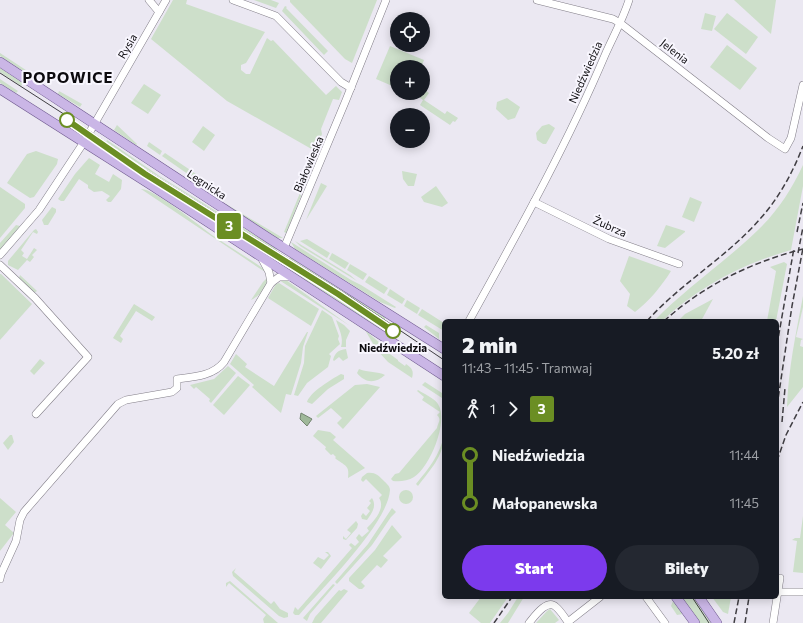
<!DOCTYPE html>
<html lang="pl">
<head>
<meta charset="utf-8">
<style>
  body { margin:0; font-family:Commissioner,sans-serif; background:#242831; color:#f1f3f6; height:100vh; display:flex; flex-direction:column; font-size:15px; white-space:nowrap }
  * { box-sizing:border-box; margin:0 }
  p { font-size:13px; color:#9ea1a6 }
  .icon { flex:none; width:22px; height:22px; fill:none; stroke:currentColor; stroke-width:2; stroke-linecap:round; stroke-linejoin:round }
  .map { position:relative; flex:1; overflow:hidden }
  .side { position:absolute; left:442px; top:319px; width:337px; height:280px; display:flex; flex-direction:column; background:#171b24; border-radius:6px; box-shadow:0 2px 10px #0003 }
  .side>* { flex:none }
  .badge { padding:0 8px; border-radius:3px; font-size:14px; line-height:26px }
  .buttons { position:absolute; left:390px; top:12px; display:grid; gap:8px }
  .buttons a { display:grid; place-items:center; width:40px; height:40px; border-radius:50%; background:#171b24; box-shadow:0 2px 10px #0003; font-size:20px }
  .map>.badge { position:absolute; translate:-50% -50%; box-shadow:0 0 0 2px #fff }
  .legs { display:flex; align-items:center; gap:6px; height:44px; padding:0 20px; font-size:13px }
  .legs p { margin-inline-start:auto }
  .head { display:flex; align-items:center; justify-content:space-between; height:68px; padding:0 20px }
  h1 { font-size:22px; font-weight:800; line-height:30px }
  .cta { display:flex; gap:8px; margin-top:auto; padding:8px 20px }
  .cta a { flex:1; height:46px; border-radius:24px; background:#7c3aed; color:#fff; font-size:16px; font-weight:800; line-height:46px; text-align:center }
  .cta a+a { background:#242831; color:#f1f3f6 }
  ul { padding:0 20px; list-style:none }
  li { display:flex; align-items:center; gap:14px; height:48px; font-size:15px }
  li i { display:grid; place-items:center; width:6px; height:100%; margin:0 5px; background:currentColor }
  li i::after { content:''; width:10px; height:10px; margin:-5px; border:3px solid; border-radius:50%; background:#171b24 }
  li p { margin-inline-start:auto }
  li:first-child i { background:linear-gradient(#0000 50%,currentColor 0) }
  li:last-child i { background:linear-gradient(currentColor 50%,#0000 0) }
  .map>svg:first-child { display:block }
  .green { fill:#cddfca }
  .water { fill:#9fb89a; stroke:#738470 }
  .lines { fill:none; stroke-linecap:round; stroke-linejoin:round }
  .minor-casing { stroke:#827e88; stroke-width:8 }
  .major-casing { stroke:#705b90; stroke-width:10 }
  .minor { stroke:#fff; stroke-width:7 }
  .major { stroke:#cab6e6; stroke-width:9 }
  .tram { stroke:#403e43; stroke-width:1 }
  .rail { stroke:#403e43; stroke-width:1.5; stroke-dasharray:6 3; stroke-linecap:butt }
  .line-1-casing { stroke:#fff; stroke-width:9 }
  .line-1 { stroke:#6b8e23; stroke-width:6 }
  .stop-1-dot { fill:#fff; stroke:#6b8e23; stroke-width:2 }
  .labels { text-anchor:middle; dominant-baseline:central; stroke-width:4; stroke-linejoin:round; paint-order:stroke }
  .street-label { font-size:11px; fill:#0d0b0f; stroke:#f8f6fe }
  .stop-label { font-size:11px; font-weight:bold; fill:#0d0b0f; stroke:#f8f6fe }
  .district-label { font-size:15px; font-weight:bold; letter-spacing:1px; fill:#0d0b0f; stroke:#f8f6fe }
</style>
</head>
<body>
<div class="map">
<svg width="803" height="623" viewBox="0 0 803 623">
  <rect width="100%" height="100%" fill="#ebe8f2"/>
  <g class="green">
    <path d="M173 0H187L186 4 265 32 246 63 241 65V70L246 74H250L267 38 271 41 273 40 326 95 336 86 342 92 339 100 333 99 321 129 322 134 315 151 227 101 151 39Z"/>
    <path d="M254 0H271L279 3 276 8Z"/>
    <path d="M290 0H377L352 63 345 59 290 2Z"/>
    <path d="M734 0H776L771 34Z"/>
    <path d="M285 6 287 7 286 8 328 51 324 55 282 11Z"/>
    <path d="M705 13 716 16 712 31 701 29Z"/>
    <path d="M727 13 758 37 746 54 714 29Z"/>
    <path d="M727 45 757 68 740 90 710 67Z"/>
    <path d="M390 46 424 60 421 67H397V88L376 79Z"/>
    <path d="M0 53 38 78H34L3 58 0 56Z"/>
    <path d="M0 68 23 83 21 86 0 72Z"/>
    <path d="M0 79 18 91 16 93 0 83Z"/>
    <path d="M144 84 161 95 148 114 131 103Z"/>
    <path d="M423 89 429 93 424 100 445 114 447 111 458 118 455 122 453 121 450 125 420 105 423 100 416 95 417 93H423Z"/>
    <path d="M59 91 82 104 80 107 58 94Z"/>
    <path d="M507 98 520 107 515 118 508 120 496 109 497 102Z"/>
    <path d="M549 124 555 128 546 144H543L537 140 536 133 542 126Z"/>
    <path d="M117 125 137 144 136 145 114 130Z"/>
    <path d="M203 126 215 135 204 151 192 142Z"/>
    <path d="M107 140 161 177 276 248 277 251 140 165 106 142Z"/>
    <path d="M149 142 162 151 160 155 147 146Z"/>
    <path d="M103 147 142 174 275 257H270L102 149Z"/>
    <path d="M36 151 58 159 57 164 34 197 30 198 7 183 27 154Z"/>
    <path d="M165 153 205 180 202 184 162 156Z"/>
    <path d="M89 158 100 165 95 174 109 182 113 174 122 180 121 189 111 202H108L106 200 110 196 102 191 94 192 88 188V185L79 179 64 201H61L58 199 75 174Z"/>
    <path d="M803 165V186L791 250C742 264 699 287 662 321H654C686 288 725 262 758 230 777 212 792 189 803 165Z"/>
    <path d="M402 171 417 174 414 186H408L403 179Z"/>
    <path d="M321 183 327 186 306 220Z"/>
    <path d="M436 186 448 203 442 207 424 202 421 197Z"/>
    <path d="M0 187 25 204V208L0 238Z"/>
    <path d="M141 189C153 188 200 226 212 235 228 246 245 256 261 267L266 272 262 270Z"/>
    <path d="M300 193 301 196 288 229V234L284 232Z"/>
    <path d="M690 197 702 202 694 222 682 217Z"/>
    <path d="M226 204 283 238H277L226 205Z"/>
    <path d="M52 207 56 209V212L48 225H44L42 220Z"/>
    <path d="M16 225 20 226 0 250V243Z"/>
    <path d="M666 225 685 231V232L665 248 657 246Z"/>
    <path d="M36 229 38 232 37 234 33 232 21 250 24 253 22 256 27 259 34 248 37 250 32 255 34 257 30 262 27 260 18 270 8 265V261L34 230Z"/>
    <path d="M307 239 330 253 327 258 300 241Z"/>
    <path d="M295 241 350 275 357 281 300 246Z"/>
    <path d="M291 242 351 280 361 285 396 307 395 308 380 302 295 249Z"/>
    <path d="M332 253 349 263 345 269 329 259Z"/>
    <path d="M629 256 671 271C661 287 649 301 635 312L627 306 630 294 620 281Z"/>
    <path d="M289 258H292L386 317 384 320 356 300Z"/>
    <path d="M284 262 381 325 379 328 286 268 284 266Z"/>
    <path d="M784 262 787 264 776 321H767L776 271 770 267Z"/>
    <path d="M350 264 367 274 363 280 347 270Z"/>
    <path d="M0 274H1L32 304 0 340Z"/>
    <path d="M20 275 37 291 34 293 19 278Z"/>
    <path d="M369 276 388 288 384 294 365 282Z"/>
    <path d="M267 278C268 287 259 296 251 300L263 282Z"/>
    <path d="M279 280H286L350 326Z"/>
    <path d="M279 283 319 309 311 326 268 298 276 284Z"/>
    <path d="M390 289 405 299 402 304 387 295Z"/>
    <path d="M803 296V307L796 337 803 339 801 340 800 346 803 347V387L787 407C788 370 796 333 803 296Z"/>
    <path d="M713 299 701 321H678L685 314Z"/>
    <path d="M407 300 420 308 417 314 404 306Z"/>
    <path d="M134 304 155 317 152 321 136 311 120 336 123 339 121 343 113 338Z"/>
    <path d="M422 309 444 323V331L418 315Z"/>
    <path d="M322 310 332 317 339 336 338 339 340 344 329 354 331 356 328 367 307 383 298 396 294 395 304 363 305 346Z"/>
    <path d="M336 320 344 325 350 331 346 340V347H341C344 338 339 329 336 320Z"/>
    <path d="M426 325 439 333V339L424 327Z"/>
    <path d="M365 330 381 344 375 347Z"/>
    <path d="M307 332H308L303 347 301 363 291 395 286 394 281 413 252 387 254 385 230 364 236 354 247 364 245 367 274 386Z"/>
    <path d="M346 349 348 358 343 361 339 357 334 361 333 360C335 353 338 350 346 349Z"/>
    <path d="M383 349 398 360V361L405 366 406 364C412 368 414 371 412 378L388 362 378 351Z"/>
    <path d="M40 359 45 363 34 375 30 371Z"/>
    <path d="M228 366 236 373 211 403 209 401 210 399 196 387 194 389 190 385 214 379Z"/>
    <path d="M359 369C368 373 378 371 385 375 375 384 365 383 357 373Z"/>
    <path d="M341 374 344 375V379L328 389 312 404 307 402C310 392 332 379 341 374Z"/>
    <path d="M238 376 250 385 224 415 213 405Z"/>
    <path d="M425 382 442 393V398L422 385Z"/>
    <path d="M367 384 380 387 343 429 337 423 342 418 331 408 318 418 316 416 355 385Z"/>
    <path d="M418 390C424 394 434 398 438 404 449 421 430 467 414 477 408 481 399 482 393 481L391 479 395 474 399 473 437 428C438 422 442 420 437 415L440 412 422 400 424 397 417 391Z"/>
    <path d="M318 430 330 432 336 437 333 440 365 468 348 478C350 464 344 466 335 458L336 457 333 454 331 455 325 449 326 447 313 436Z"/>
    <path d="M10 435H12L14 442 8 450 3 443Z"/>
    <path d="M444 435C444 456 430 470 418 486L416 484C429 468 440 455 444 435Z"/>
    <path d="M367 473C375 472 378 475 383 480 386 483 390 486 390 490 388 524 322 588 299 615H295L293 613 295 607 298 610 352 548 349 545 351 543 355 546 359 542 356 538 359 534 362 537 369 531 367 528C374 521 386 508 379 498L382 495 366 479 363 482 361 480 362 477Z"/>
    <circle cx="406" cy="497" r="7"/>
    <path d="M0 498 16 512 5 525 14 533 0 551Z"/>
    <path d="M372 498C377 506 372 513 367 520L362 519 361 516 363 513 366 516 370 511 367 508 371 503 369 501Z"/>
    <path d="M392 508 396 512 391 517 372 545 337 584 335 582 368 544Z"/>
    <path d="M803 516V573L793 572 797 541 792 540 795 538H800Z"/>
    <path d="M356 521 358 524 357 528 346 540 343 539V536L346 539 351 533 347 530Z"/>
    <path d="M392 525 402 537 383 556 388 560 381 568 377 565 361 582 365 586 362 589H359L349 581V578L375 550Z"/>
    <path d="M325 552H328L331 556 321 569 313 563 318 557 324 560 329 555Z"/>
    <path d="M236 568 234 572 271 604 274 601 280 609 288 613V617L284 618 279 616 233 576 232 572Z"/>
    <path d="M230 581 278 623H264L263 619 266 615 229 583 226 587V583Z"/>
    <path d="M333 584 335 585 310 614 307 621 303 618Z"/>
    <path d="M344 589 348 591 321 623H312L315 617 339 590 341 591Z"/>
    <path d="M481 597H508L490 623H481L469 613Z"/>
    <path d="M518 597H524L508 623H500L508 613Z"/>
    <path d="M682 597H694L711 623H700Z"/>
    <path d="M712 597H731L728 614 723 612Z"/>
    <path d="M673 601 683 614 677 615 671 606Z"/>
    <path d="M550 609 559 620 555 623H536L547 611Z"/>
  </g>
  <path class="water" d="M301 413 312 419 307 426 300 419Z"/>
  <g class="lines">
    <defs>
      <g id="minor">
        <path d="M149 0 159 12"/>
        <path d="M233 0 276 16 341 82 351 88"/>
        <path d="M537 0 613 19 620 23 768 138 785 149 791 138 803 85"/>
        <path d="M534 202 609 239 679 264"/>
        <path d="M284 248 346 100 386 0"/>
        <path d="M0 255 39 210 84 142 166 0"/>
        <path d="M261 257 269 272 271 283"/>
        <path d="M0 265 35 298 88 357 36 414"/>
        <path d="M469 321C517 234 566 147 605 55 613 37 623 19 629 0"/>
        <path d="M0 579 1 574 16 541 20 520 24 512 118 404 126 400 172 392 177 388V379C194 377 213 376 224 362L271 283 279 277H292"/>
        <path d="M779 592H803"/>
        <path d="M646 597 665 623"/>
        <path d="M529 623C534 617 547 598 556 607 561 611 564 617 568 622L600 597"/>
        <path d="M773 623 780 578"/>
      </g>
      <g id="major">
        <path d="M0 62 270 239 444 349"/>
        <path d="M0 89 151 185 444 376"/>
        <path d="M676 597 695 623"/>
        <path d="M699 597 717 623"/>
      </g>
    </defs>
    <use href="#minor" class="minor-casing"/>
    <use href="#major" class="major-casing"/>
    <use href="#minor" class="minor"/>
    <use href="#major" class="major"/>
    <g class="tram">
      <path d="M0 73 87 129 141 167 349 296 444 360"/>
      <path d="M692 597 709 623"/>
    </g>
    <g class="rail">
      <path d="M797 232 803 203"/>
      <path d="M798 253 803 227"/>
      <path d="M647 321C681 283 727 257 760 219 779 198 793 172 803 146"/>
      <path d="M664 321C704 285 752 262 803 249"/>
      <path d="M777 345 794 248"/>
      <path d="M777 406 792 306 803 248"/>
      <path d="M782 422 785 388"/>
      <path d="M777 461 786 435 803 402"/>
      <path d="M494 623 512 597"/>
      <path d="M734 623 739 597"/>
      <path d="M745 623 749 597"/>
    </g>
  </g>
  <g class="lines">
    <defs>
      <path id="line-1" d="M67 120 145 174 338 294 393 331"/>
    </defs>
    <use href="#line-1" class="line-1-casing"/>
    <use href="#line-1" class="line-1"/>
  </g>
  <g class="stop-1-dot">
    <circle cx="67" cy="120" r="7"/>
    <circle cx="393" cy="331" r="7"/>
  </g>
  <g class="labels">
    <g class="street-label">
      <text transform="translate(127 46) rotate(-60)">Rysia</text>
      <text transform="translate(675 51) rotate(38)">Jelenia</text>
      <text transform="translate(585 72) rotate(-66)">Niedźwiedzia</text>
      <text transform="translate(308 164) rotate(-67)">Białowieska</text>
      <text transform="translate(207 184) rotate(33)">Legnicka</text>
      <text transform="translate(610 226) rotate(24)">Żubrza</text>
    </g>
    <g class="stop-label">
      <text x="393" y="347">Niedźwiedzia</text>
    </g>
    <g class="district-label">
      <text x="68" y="77">POPOWICE</text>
    </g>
  </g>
</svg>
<div class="buttons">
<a><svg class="icon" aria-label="locate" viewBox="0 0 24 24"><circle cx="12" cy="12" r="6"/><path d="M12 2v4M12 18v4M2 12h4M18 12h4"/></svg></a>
<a>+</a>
<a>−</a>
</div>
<b class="badge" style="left:229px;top:226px;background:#6b8e23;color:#fff">3</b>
<section class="side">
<div class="head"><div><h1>2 min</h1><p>11:43 – 11:45 · Tramwaj</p></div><b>5.20 zł</b></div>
<div class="legs"><svg class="icon" aria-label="walk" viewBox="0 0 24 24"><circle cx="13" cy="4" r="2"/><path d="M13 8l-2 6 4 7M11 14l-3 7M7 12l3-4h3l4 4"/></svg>1<svg class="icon" aria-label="forward" viewBox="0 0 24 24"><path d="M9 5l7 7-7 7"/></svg><b class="badge" style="background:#6b8e23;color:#fff">3</b></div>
<ul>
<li><i style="color:#6b8e23"></i><b>Niedźwiedzia</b><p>11:44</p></li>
<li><i style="color:#6b8e23"></i><b>Małopanewska</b><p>11:45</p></li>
</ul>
<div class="cta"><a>Start</a><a>Bilety</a></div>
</section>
</div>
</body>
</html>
